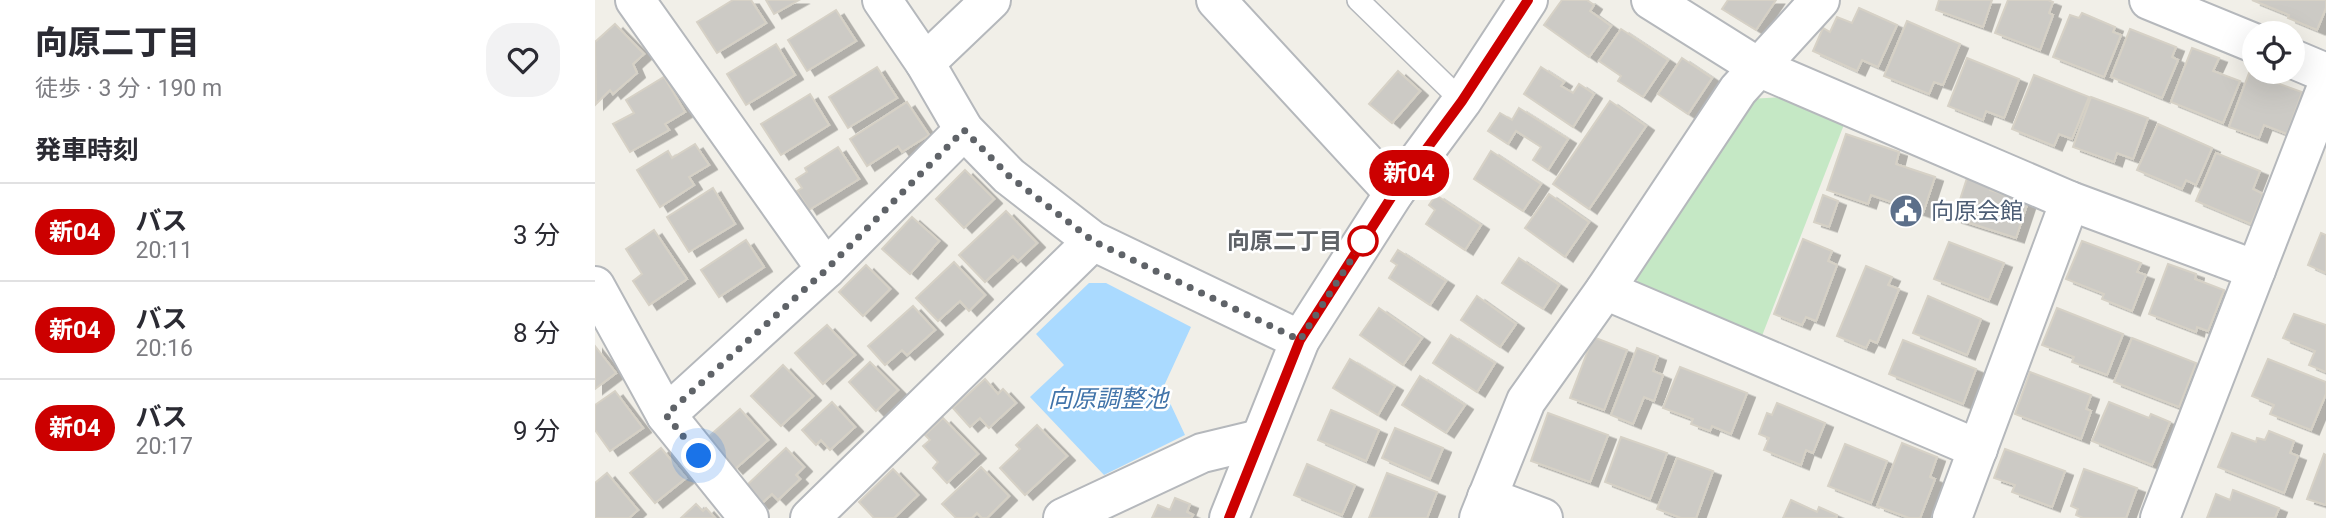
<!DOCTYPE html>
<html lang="ja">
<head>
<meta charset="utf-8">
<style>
  body { margin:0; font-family:Roboto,"Noto Sans JP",sans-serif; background:#f2f2f3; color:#2b2b33; height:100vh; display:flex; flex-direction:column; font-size:26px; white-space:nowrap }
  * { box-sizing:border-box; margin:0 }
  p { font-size:23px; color:#7c7c81 }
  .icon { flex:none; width:38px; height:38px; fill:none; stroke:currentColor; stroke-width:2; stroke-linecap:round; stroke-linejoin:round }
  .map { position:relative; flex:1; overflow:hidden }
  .details { display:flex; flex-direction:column; background:#fff; width:595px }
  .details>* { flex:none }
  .badge { padding:0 14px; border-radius:23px; font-size:24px; line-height:46px }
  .fabs { position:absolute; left:1647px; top:21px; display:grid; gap:14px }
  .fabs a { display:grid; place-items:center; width:63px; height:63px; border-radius:50%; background:#fff; box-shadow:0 7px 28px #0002; font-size:35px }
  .you { position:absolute; width:35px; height:35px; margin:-18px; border:5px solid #fff; border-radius:50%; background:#1a73e8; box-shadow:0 0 0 10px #1a73e833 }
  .map>.badge { position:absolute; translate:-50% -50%; box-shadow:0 0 0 4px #fff }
  h2 { padding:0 35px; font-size:26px; line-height:63px }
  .round { display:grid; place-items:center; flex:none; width:74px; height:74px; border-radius:28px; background:#f2f2f3 }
  .headline { display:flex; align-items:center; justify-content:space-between; height:119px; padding:0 35px }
  h1 { font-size:33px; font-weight:800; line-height:52px }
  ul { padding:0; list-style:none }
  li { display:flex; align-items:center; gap:21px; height:98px; padding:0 35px; border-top:2px solid #e1e1e2 }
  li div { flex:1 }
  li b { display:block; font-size:26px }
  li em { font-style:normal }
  li .badge { min-width:77px; font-weight:700; text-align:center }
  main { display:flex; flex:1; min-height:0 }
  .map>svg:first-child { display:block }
  .green { fill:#c5e8c5 }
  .water { fill:#aadaff }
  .building { fill:#cccac5; stroke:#d6d1c6; stroke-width:2; filter:url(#shadow) }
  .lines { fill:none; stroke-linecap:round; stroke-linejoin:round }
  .service-casing { stroke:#b5b8bc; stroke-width:24 }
  .minor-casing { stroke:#b5b8bc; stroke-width:42 }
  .tertiary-casing { stroke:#b5b8bc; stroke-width:42 }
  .service { stroke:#fff; stroke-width:21 }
  .minor { stroke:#fff; stroke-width:38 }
  .tertiary { stroke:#fff; stroke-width:38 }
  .line-casing { stroke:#fff; stroke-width:16 }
  .line { stroke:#c00; stroke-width:10 }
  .walk { stroke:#5f6368; stroke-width:7; stroke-dasharray:0 12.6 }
  .stop-dot { fill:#fff; stroke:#c00; stroke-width:3.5 }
  .labels { text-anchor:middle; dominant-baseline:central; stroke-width:5; stroke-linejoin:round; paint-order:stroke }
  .service-label { font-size:23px; fill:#4e5e75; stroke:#fff; text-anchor:start }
  .stop-label { font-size:23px; font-weight:bold; fill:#5f6368; stroke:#fff; text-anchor:end }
  .water-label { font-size:24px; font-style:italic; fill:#4174aa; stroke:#fff }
</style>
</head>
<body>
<main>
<section class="details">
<div class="headline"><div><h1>向原二丁目</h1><p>徒歩 · 3 分 · 190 m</p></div><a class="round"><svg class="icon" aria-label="heart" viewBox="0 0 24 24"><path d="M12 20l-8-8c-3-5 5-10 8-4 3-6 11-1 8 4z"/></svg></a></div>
<h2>発車時刻</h2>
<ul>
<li><span class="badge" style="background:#c00;color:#fff">新04</span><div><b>バス</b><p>20:11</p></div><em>3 分</em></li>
<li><span class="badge" style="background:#c00;color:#fff">新04</span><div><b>バス</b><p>20:16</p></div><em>8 分</em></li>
<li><span class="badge" style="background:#c00;color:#fff">新04</span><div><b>バス</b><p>20:17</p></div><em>9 分</em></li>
</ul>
</section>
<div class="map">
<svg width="1731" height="518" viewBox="0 0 1731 518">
  <defs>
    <filter id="shadow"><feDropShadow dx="8" dy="4.5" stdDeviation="0" flood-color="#0004"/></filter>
  </defs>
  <rect width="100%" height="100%" fill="#f1efe8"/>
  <path class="green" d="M1188 97 1250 122 1165 341 1048 292 1039 274 1153 99Z"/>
  <path class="water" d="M494 283H511L596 327 568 388 590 435 509 475 435 397 469 365 441 334Z"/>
  <g class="building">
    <path d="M138 0H156L171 23 122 53 102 22Z"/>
    <path d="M171 0H204L179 14Z"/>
    <path d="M967 0H992L999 5 995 11 1016 26 994 57 949 25Z"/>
    <path d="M1133 0H1181L1161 30 1127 9Z"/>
    <path d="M1344 0H1397L1388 27 1341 10Z"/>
    <path d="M1413 0H1453L1458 2 1454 13 1458 15 1445 50 1400 33Z"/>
    <path d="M1657 0H1731V8L1722 30 1693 18 1694 15Z"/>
    <path d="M1264 8 1302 25 1283 67 1267 60 1262 71 1218 51 1228 28 1235 32 1242 17 1257 23Z"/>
    <path d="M241 10 261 41 212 71 193 40Z"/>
    <path d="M1487 13 1520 27 1518 32 1526 35 1509 77 1458 57 1475 15 1484 18Z"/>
    <path d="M1312 21 1365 44 1348 85 1339 82 1334 94 1289 76Z"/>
    <path d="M20 24 49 54 38 64 42 73 18 94 15 90 1 104 0 42Z"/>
    <path d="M1026 29 1073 60 1048 97 1023 81 1026 76 1004 61Z"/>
    <path d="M1535 29 1581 47 1577 57 1583 60 1567 98 1516 77Z"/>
    <path d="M181 44 200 75 151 105 132 74Z"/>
    <path d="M1597 48 1624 58 1618 71 1645 81 1628 123 1576 102Z"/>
    <path d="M1087 58 1117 78 1093 114 1063 94Z"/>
    <path d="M1372 58 1424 79 1409 118 1391 111 1388 120 1353 106Z"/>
    <path d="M282 67 302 98 253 128 234 97Z"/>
    <path d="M946 67 969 82 966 86 978 93 984 84 999 94 978 127 929 94Z"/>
    <path d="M803 71 825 91 797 123 774 104Z"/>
    <path d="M1654 73 1707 92 1692 134 1669 125 1664 138 1634 127Z"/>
    <path d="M1439 75 1494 97 1477 139 1464 134 1459 146 1417 129Z"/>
    <path d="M69 77 90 112 70 124 74 130 35 152 18 124 39 113 31 100Z"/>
    <path d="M215 94 234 125 186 155 166 124Z"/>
    <path d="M1496 97 1553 118 1538 159 1522 153 1519 162 1478 147Z"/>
    <path d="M1015 101 1051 126 994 209 958 184Z"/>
    <path d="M312 102 334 135 307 152 303 146 272 166 255 139Z"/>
    <path d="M924 108 973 139 953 170 938 160 946 147 921 131 913 144 893 131 905 113 917 120Z"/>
    <path d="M1563 124 1617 148 1601 185 1591 180 1587 189 1542 170Z"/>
    <path d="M1251 134 1304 152 1301 164 1340 177 1328 213 1276 195 1273 204 1232 190Z"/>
    <path d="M100 144 114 165 94 177 99 185 65 207 42 170 73 151 77 158Z"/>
    <path d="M243 147 264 179 214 210 202 191 207 188 201 179 212 172 210 168Z"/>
    <path d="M896 151 946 184 928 211 879 179Z"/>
    <path d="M1621 153 1665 171 1658 189 1668 194 1656 224 1601 201Z"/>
    <path d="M370 170 399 199 369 228 341 199Z"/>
    <path d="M1373 175 1397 183 1395 190 1433 202 1421 238 1359 218Z"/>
    <path d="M118 188 140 224 94 252 72 217Z"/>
    <path d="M954 194 994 222 970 257 930 228Z"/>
    <path d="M841 195 886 225 870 250 831 224 840 210 834 205Z"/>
    <path d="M1228 195 1243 201 1234 227 1219 222Z"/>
    <path d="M411 211 442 243 423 261 418 256 390 282 364 255Z"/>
    <path d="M317 217 344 241 315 274 287 249Z"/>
    <path d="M59 230 92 279 54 305 38 281 47 274 31 249Z"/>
    <path d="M1726 233 1731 235V273L1713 265Z"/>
    <path d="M1208 239 1237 251 1233 261 1242 265 1221 321 1211 317 1207 325 1179 314Z"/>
    <path d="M151 240 169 267 124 297 106 270Z"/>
    <path d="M1487 241 1546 263 1542 272 1551 275 1537 311 1507 299 1509 294 1471 279Z"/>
    <path d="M1354 242 1409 263 1394 300 1339 279Z"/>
    <path d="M803 250 851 281 835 305 794 278 802 265 796 261Z"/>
    <path d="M924 258 964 285 948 309 907 283Z"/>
    <path d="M359 262 390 295 374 311 365 301 343 321 321 298Z"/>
    <path d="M1573 264 1601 274 1600 279 1629 290 1613 331 1602 327 1601 332 1554 314Z"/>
    <path d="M271 265 295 289 268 316 244 292Z"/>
    <path d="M1271 266 1297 277 1293 285 1304 289 1282 343 1275 340 1271 348 1242 336Z"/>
    <path d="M882 296 921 324 905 347 866 320Z"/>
    <path d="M1333 296 1386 319 1372 355 1318 333Z"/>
    <path d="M318 306 340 330 312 355 307 350 290 365 273 346Z"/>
    <path d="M784 308 827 338 808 365 765 335Z"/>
    <path d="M1462 308 1528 334 1512 375 1477 362 1479 357 1447 345Z"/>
    <path d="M1699 314 1731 325V372L1714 365 1720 351 1688 338Z"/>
    <path d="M232 325 260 355 228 384 200 353Z"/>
    <path d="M856 335 900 363 882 392 838 363Z"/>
    <path d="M998 337 1032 350 1009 410 975 398Z"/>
    <path d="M1537 338 1601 363 1584 407 1519 382Z"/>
    <path d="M1308 340 1381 369 1368 404 1294 374Z"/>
    <path d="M0 346 21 373 0 389Z"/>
    <path d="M1042 348 1063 356 1058 371 1068 375 1059 401 1049 397 1038 424 1016 415Z"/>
    <path d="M755 359 800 386 783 415 738 388Z"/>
    <path d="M1673 359 1731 382V394L1716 430 1675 414 1679 405 1657 396Z"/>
    <path d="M275 362 303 390 281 411 254 382Z"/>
    <path d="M188 365 218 396 186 426 156 396Z"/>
    <path d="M1085 367 1152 393 1136 434 1117 426 1115 431 1096 424 1098 419 1068 408Z"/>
    <path d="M1435 372 1496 395 1491 409 1496 411 1486 439 1420 414Z"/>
    <path d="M825 376 870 405 851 433 807 405Z"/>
    <path d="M390 379 403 394 408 389 421 403 394 428 385 418 375 427 358 408Z"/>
    <path d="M20 391 48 428 15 451 0 430V405Z"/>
    <path d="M237 402 260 427 235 450 226 440 221 445 207 430Z"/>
    <path d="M1514 402 1554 418 1556 414 1575 422 1557 465 1497 441Z"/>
    <path d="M1182 403 1230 423 1218 453 1211 450 1206 465 1169 450 1174 438 1164 434 1172 413 1177 415Z"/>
    <path d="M145 409 173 440 140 469 112 438Z"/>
    <path d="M736 410 784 430 771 461 723 440Z"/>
    <path d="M953 413 1013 435 995 482 936 461Z"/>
    <path d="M348 418 383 454 352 483 338 468 343 462 328 446 335 440 330 435Z"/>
    <path d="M442 425 472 456 430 495 405 468 425 449 421 445Z"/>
    <path d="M800 428 848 448 835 479 787 458Z"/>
    <path d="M1674 431 1699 441 1695 453 1703 456 1689 493 1623 467 1637 433 1661 442 1662 438 1670 440Z"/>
    <path d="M1026 437 1072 453 1055 499 1010 482Z"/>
    <path d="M1307 443 1342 457 1335 477 1340 479 1325 518H1314L1282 506Z"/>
    <path d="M1250 444 1292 461 1276 503 1233 486Z"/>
    <path d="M66 448 91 478 60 503 35 473Z"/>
    <path d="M191 448 209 467 201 475 205 479 183 500 177 494 166 504 150 487Z"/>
    <path d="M1410 449 1470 471 1457 507 1417 492 1420 485 1399 478Z"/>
    <path d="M1729 454 1731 455V505L1712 499Z"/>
    <path d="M1082 458 1118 471 1101 518H1086L1062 509Z"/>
    <path d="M712 464 760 485 747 515 699 495Z"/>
    <path d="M386 467 414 496 392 518H387L382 513 377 518H361L347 504Z"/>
    <path d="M298 469 323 495 299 518H279L264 502Z"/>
    <path d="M1489 469 1542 488 1531 518H1488L1481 515 1483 509 1476 506Z"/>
    <path d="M12 473 43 510 34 518H0V483Z"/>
    <path d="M792 473 842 492 832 518H774Z"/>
    <path d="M1638 490 1684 508 1680 518H1612L1621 494 1635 500Z"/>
    <path d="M580 498 595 504 592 512 598 515 596 518H557L563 505 575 510Z"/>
    <path d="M1196 500 1222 512 1224 507 1242 515 1241 518H1188Z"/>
    <path d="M101 504 108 511 111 508 120 518H86Z"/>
  </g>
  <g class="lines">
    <defs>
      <path id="service" d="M763 0 867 101"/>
      <g id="minor">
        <path d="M40 0 231 269"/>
        <path d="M287 0 330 63 369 130 414 176 498 241 705 340"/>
        <path d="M621 0 799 193"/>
        <path d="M1056 0 1163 67 1475 201 1661 270"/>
        <path d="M1554 0 1659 43"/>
        <path d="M1698 59 1731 73"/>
        <path d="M330 63 396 0"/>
        <path d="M0 286 71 415 154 518"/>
        <path d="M1010 290 1383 449"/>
        <path d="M71 415 231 269 369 130"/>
        <path d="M892 497 948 518"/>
        <path d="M215 518 498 241"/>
        <path d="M468 518 607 453 665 439"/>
        <path d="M884 518 931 401 1010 290 1143 90 1225 0"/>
        <path d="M1357 518 1475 201"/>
        <path d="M1565 518 1731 89"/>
      </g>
      <path id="tertiary" d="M634 518 705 340 799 193 867 101 933 0"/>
    </defs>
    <use href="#service" class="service-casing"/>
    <use href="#minor" class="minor-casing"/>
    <use href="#tertiary" class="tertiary-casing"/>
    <use href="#service" class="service"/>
    <use href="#minor" class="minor"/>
    <use href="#tertiary" class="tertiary"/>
  </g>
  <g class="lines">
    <defs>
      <path id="line" d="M634 518 705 340 799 193 867 101 933 0"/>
    </defs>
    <use href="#line" class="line-casing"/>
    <use href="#line" class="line"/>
    <path class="walk" d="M104 456 71 415 231 270 369 130 414 176 498 241 705 340 772 235 768 241"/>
  </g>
  <defs>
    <symbol id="civic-disc" viewBox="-11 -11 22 22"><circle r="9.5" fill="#5c6f8a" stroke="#fff"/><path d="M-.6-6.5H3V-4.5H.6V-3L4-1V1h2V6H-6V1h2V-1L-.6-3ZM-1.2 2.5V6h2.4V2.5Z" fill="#fff"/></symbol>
  </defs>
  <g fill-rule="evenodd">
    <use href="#civic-disc" x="1292" y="192" width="38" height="38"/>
  </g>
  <circle class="stop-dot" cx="768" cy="241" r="14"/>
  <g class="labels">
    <g class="service-label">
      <text x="1336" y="211">向原会館</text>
    </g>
    <g class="stop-label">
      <text x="747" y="241">向原二丁目</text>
    </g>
    <g class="water-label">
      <text x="513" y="399">向原調整池</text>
    </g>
  </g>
</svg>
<div class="fabs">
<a><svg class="icon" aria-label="locate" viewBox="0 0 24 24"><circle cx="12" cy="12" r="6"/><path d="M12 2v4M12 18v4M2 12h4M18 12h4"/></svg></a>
</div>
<div class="you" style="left:104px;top:456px"></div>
<b class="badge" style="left:814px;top:173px;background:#c00;color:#fff">新04</b>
</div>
</main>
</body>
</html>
